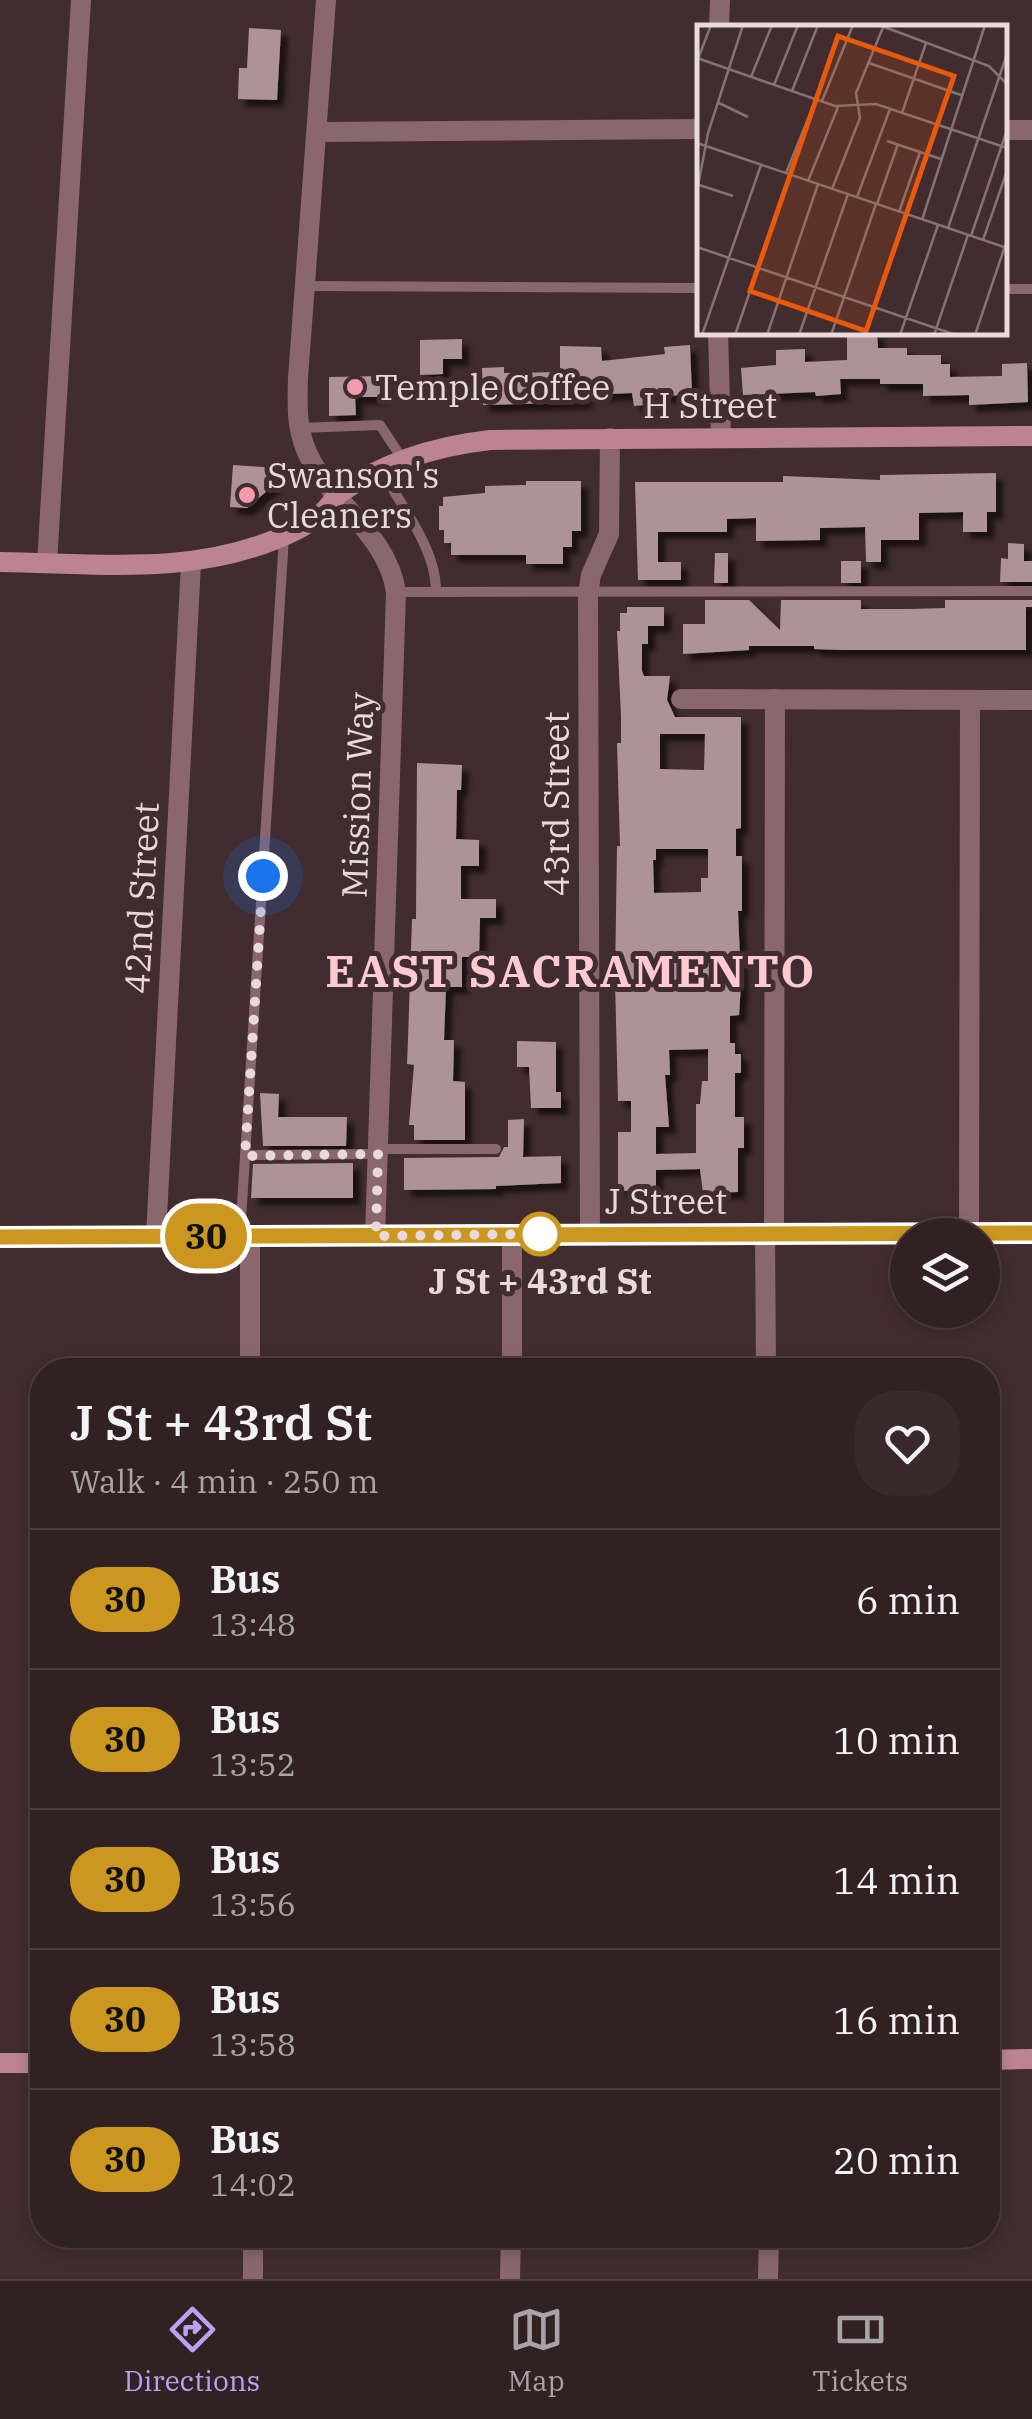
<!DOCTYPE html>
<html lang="en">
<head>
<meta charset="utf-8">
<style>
  body { margin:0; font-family:"IBM Plex Serif",serif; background:#39292b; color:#f1f3f6; height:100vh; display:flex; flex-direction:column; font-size:38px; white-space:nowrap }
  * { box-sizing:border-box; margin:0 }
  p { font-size:32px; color:#a8a3a6 }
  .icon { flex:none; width:55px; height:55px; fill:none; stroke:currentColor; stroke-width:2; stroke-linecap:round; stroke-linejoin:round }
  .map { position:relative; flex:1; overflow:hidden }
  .drawer { position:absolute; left:30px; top:1358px; width:970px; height:890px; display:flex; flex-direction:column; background:#312123; border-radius:40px; box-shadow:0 5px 15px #0003,0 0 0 2px #4c3e41 }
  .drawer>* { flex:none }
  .badge { padding:0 20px; border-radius:32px; font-size:35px; line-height:65px }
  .tools { position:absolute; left:890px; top:1218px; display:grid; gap:20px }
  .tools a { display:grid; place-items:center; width:110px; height:110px; border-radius:50%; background:#312123; box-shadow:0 5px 15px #0003,0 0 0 2px #4c3e41; font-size:50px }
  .you { position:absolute; width:50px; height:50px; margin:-25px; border:8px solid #fff; border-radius:50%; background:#1a73e8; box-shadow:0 0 0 15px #1a73e833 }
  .map>.badge { position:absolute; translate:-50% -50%; box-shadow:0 0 0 5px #fff }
  .round { display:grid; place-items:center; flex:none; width:105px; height:105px; border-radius:40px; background:#39292b }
  .summary { display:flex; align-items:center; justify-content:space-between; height:170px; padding:0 40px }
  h1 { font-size:48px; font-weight:600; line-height:75px }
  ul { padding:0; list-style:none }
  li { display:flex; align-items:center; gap:30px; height:140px; padding:0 40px; border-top:2px solid #4c3e41 }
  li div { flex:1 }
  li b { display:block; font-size:38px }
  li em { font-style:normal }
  li .badge { min-width:110px; font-weight:700; text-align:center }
  .dock { display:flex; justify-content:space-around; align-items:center; height:140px; border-top:2px solid #4c3e41; background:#312123; font-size:28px; color:#a8a3a6 }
  .dock a { display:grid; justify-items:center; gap:5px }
  .dock .current { color:#bca0f2 }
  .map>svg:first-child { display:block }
  .building { fill:#ad9397; fill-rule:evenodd; filter:url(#shadow) }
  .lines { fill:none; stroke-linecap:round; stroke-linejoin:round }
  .lane { stroke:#8a676d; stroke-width:10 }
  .street { stroke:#8a676d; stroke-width:20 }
  .secondary { stroke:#bb848e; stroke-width:20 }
  .line-casing { stroke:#fff; stroke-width:22 }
  .line { stroke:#cb971e; stroke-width:15 }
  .walk { stroke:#e8dadc; stroke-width:10; stroke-dasharray:0 18 }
  .poi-dot { fill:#f39aab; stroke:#412c2f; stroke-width:4 }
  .stop-dot { fill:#fff; stroke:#cb971e; stroke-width:5 }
  .labels { text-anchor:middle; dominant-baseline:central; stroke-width:10; stroke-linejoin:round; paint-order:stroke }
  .poi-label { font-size:35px; fill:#e8dadc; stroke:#412c2f; text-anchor:start }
  .street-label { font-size:35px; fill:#e8dadc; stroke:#412c2f }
  .stop-label { font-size:35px; font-weight:bold; fill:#e8dadc; stroke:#412c2f }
  .district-label { font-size:45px; font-weight:bold; letter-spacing:2.5px; fill:#fecad2; stroke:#412c2f }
  .inset-road { fill:none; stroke:#847274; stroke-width:2.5 }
  .view { fill:#e8590c; fill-opacity:0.15; stroke:#e8590c; stroke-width:5 }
  .inset-edge { fill:none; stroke:#e8dadc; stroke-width:5 }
</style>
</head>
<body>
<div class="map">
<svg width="1032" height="2279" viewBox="0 0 1032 2279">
  <defs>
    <filter id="shadow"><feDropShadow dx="7" dy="7" stdDeviation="2.5" flood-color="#0009"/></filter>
  </defs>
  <rect width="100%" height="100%" fill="#412c2f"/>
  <g class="building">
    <path d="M249 28 281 30 277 100 238 99 239 68H247Z"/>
    <path d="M847 332H877L878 348H907V355H941V364H950V377L1002 376V364L1027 363 1028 402 969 405V395L923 396V384H880V379H840L841 394 816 396 815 392 743 395 741 368 776 365V350L805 349V362L847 360Z"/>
    <path d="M462 339V359H443V374L420 375V340Z"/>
    <path d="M690 345 692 395 654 396 655 404 634 406 632 393 585 395V402L483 405 482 368 504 367V373L560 372V346L601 347 602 361 665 354 664 347Z"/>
    <path d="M381 376 382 397H355L356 415 329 416V377Z"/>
    <path d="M233 465 277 468 275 484 247 508 230 507Z"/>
    <path d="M996 473V512H987V532H963V512L919 513V540H881V562H866L865 527 820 528V540L756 541V518L727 519V532H658V562H681V580H638L635 482H783V476L880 480V475Z"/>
    <path d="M526 481H581V531H572V547H563V564H526V555H451V543H444V530H439V506H443V497L485 493V486L526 485Z"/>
    <path d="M1008 543 1024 544V561H1032V582H1000L1001 558 1008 559Z"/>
    <path d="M715 553H728V583H714Z"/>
    <rect x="841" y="561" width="20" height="22"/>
    <path d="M705 600H749L780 630 781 600H861V609H908L945 608V600H1032V607H1026V650H842L814 649V646H749V650L683 654V624H705Z"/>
    <path d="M627 607H664V626H648V644H642V671L644 676H670L667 700 675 717H741V828L736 829V856H742V911H738L741 984 739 1015 730 1016V1043H735V1054H741V1073H735V1117H744V1148H738V1192L703 1193 700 1169 656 1170V1190L618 1191V1132H631V1101H618L615 980 617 846H620L617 743H621V716L617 631H620V613H627ZM660 734H705L704 770 660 769ZM656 849H708V878H701V892L654 893 653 860H656ZM708 1049V1081H702L700 1104H696V1153L656 1154V1127H669L665 1075H670L669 1050Z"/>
    <path d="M417 763 462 765 461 790H457L456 839 479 840V866H461V899H496V918H480L479 957H462V987H446L444 1040H454L453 1081 465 1082V1140H414V1125H409L414 1065 407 1064 408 1039 412 919H416Z"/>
    <path d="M517 1041 556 1042V1092H561V1108H531L529 1067H517Z"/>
    <path d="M260 1093 279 1094 278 1117H347L346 1146H263Z"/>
    <path d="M524 1119 523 1157 561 1156V1183L496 1186V1189L404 1190V1158L499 1157 504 1147H508V1120Z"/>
    <path d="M353 1163V1198H251L253 1164Z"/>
  </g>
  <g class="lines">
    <g class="lane">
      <path d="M307 286 700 288"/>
      <path d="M1004 289H1032"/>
      <path d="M299 428 380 425 403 460"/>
      <path d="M381 470C401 505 437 550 436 592"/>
      <path d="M396 592 1032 591"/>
      <path d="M378 1149H496"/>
      <path d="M245 1155 378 1154"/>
      <path d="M240 1236 284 537"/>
    </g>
    <g class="street">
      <path d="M326 0 298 378C297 407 296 435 312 462 337 507 388 537 396 592L375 1236"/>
      <path d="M719 28 720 0"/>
      <path d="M1004 130H1032"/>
      <path d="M317 132 700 129"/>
      <path d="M718 332 721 438"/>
      <path d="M47 563 81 0"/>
      <path d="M681 699 1032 700"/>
      <path d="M765 1233 766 1370"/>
      <path d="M774 1233 775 699"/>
      <path d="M969 1233 970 700"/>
      <path d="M590 1234 588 594 591 575 609 534 610 438"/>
      <path d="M512 1235V1370"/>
      <path d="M156 1236 191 563"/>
      <path d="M250 1236V1370"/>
      <path d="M253 2235V2279"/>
      <path d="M510 2279 511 2235"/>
      <path d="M768 2279 769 2235"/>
    </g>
    <g class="secondary">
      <path d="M0 562C95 563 189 576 279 538 294 532 313 522 325 510 330 505 334 498 340 493 384 462 437 446 490 440L1032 436"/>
      <path d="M0 1237 1032 1233"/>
      <path d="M988 2060 1032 2059"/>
      <path d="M0 2063H42"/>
    </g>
  </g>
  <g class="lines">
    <defs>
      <path id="line" d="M0 1237 1032 1233"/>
    </defs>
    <use href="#line" class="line-casing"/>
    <use href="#line" class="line"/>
    <path class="walk" d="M263 876 245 1156 378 1154 376 1236 540 1234"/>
  </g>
  <g class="poi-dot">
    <circle cx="355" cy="387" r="10"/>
    <circle cx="247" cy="495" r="10"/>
  </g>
  <circle class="stop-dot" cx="540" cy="1234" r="20"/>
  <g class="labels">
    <g class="poi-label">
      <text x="375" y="387">Temple Coffee</text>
      <text x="267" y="475">Swanson's<tspan x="267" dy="40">Cleaners</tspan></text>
    </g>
    <g class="street-label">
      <text x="710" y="405">H Street</text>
      <text transform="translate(357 795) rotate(-88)">Mission Way</text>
      <text transform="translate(556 804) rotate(-90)">43rd Street</text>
      <text transform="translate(141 898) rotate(-87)">42nd Street</text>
      <text x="666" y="1201">J Street</text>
    </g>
    <g class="stop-label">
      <text x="540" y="1281">J St + 43rd St</text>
    </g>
    <g class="district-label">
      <text x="571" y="970">EAST SACRAMENTO</text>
    </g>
  </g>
  <g transform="translate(697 25)">
    <rect width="310" height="310" fill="#412c2f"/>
    <path class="inset-road" d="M182 0 292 41 310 59M0 33 138 81 179 79 310 123M1 34 14 0M172 38 264 70M54 52 75 0M77 60 101 0M95 66 121 0M125 76 156 0M22 78 51 92M205 88 229 18M190 116 244 134M0 118 310 223M89 148 119 74M111 156 141 82M2 160 36 171M135 164 163 93 159 68 187 0M0 166 11 108 46 0M160 172 193 84M180 179 201 119M202 187 223 127M225 195 288 0M251 203 310 29M274 211 310 105M286 215 310 146M0 222 259 310M5 310 64 140M38 310 93 150M70 310 121 159M102 310 151 169M134 310 179 179M168 310 210 189M203 310 241 200M237 310 271 210M278 310 310 215"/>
    <path class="view" d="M141 11 257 51 169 306 53 266Z"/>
    <rect width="310" height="310" class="inset-edge"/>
  </g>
</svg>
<div class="tools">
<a><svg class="icon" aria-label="layers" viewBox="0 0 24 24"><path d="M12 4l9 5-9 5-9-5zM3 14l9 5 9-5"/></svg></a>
</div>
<div class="you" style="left:263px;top:876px"></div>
<b class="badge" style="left:206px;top:1236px;background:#cb971e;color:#111">30</b>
<section class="drawer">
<div class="summary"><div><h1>J St + 43rd St</h1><p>Walk · 4 min · 250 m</p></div><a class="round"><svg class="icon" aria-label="heart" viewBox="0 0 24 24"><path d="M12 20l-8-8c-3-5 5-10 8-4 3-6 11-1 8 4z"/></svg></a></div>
<ul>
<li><span class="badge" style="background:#cb971e;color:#111">30</span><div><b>Bus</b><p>13:48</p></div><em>6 min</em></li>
<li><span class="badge" style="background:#cb971e;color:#111">30</span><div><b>Bus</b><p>13:52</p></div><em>10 min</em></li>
<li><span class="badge" style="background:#cb971e;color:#111">30</span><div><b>Bus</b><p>13:56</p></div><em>14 min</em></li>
<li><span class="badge" style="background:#cb971e;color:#111">30</span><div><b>Bus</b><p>13:58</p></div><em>16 min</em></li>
<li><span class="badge" style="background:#cb971e;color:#111">30</span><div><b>Bus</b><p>14:02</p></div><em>20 min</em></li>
</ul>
</section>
</div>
<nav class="dock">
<a class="current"><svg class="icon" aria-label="directions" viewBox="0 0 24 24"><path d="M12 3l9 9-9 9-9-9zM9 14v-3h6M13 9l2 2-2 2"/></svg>Directions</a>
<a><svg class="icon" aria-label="map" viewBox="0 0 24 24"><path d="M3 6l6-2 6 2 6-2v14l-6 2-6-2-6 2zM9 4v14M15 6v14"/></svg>Map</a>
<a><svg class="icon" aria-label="tickets" viewBox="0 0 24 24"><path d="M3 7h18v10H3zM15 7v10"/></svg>Tickets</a>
</nav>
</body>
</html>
